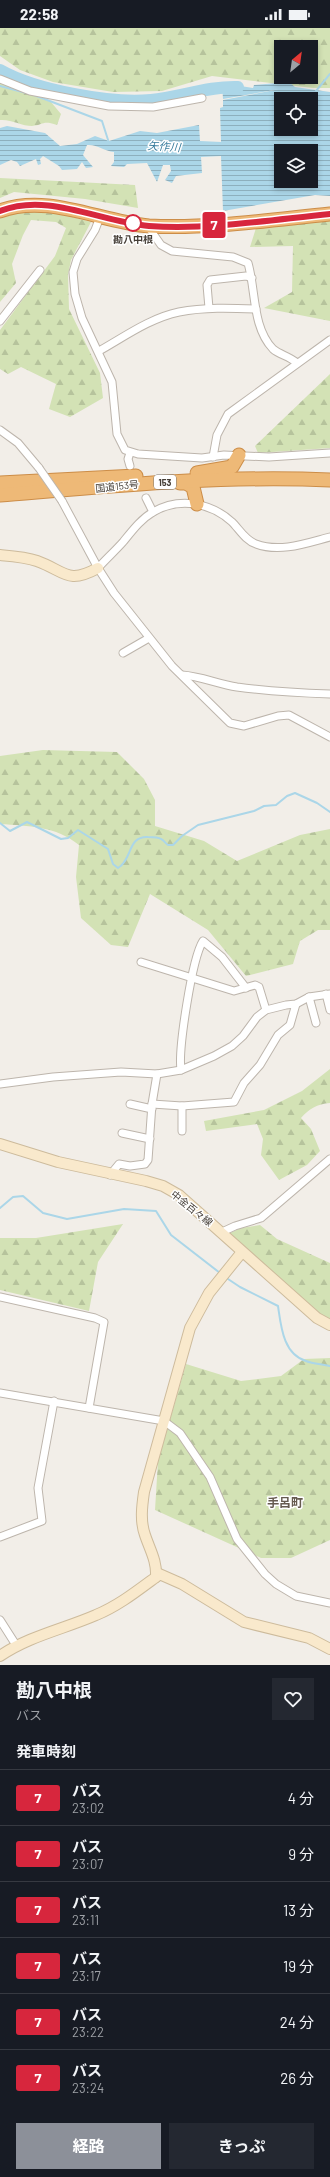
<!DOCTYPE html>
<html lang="ja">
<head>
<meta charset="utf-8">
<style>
  body { margin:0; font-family:Barlow,"Noto Sans JP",sans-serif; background:#242831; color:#f1f3f6; height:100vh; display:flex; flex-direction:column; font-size:15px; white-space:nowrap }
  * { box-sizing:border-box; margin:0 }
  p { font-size:13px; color:#9ea1a6 }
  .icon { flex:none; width:22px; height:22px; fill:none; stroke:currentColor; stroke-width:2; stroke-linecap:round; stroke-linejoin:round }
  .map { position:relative; height:1637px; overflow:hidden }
  .details { display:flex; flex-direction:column; background:#171b24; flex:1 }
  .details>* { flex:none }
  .badge { padding:0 8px; border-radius:3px; font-size:14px; line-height:26px }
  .needle { width:26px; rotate:29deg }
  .controls { position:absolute; left:274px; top:12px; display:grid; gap:8px }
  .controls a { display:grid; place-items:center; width:44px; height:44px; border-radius:0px; background:#171b24; box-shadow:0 2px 6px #0003; font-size:20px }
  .map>.badge { position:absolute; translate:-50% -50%; box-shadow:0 0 0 2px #fff }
  h2 { padding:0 16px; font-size:15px; line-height:36px }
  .round { display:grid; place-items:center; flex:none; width:42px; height:42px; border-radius:0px; background:#242831 }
  .overview { display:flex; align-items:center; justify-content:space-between; height:68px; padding:0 16px }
  h1 { font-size:19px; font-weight:700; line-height:30px }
  .action { display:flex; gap:8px; margin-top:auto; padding:8px 16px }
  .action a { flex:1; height:46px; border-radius:0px; background:#8c9099; color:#fff; font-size:16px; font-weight:700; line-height:46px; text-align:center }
  .action a+a { background:#242831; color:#f1f3f6 }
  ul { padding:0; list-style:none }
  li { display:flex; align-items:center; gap:12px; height:56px; padding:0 16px; border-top:1px solid #363941 }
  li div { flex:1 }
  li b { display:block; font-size:15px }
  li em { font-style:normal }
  li .badge { min-width:44px; font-weight:700; text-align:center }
  .status { display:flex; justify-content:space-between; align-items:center; height:28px; padding:0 20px; background:#171b24; direction:ltr }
  .status svg { height:11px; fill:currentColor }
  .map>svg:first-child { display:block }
  .forest { fill:url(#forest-firs); fill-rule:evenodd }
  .water { fill:url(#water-rules); fill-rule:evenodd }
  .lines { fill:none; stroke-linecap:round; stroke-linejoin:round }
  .stream { stroke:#abd6e8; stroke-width:2 }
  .river { stroke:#abd6e8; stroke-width:12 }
  .street-casing { stroke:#bdb5ac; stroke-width:9 }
  .secondary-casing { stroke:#cdbb9c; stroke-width:12 }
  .highway-casing { stroke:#cc8d48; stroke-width:15 }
  .street { stroke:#fff; stroke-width:7 }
  .secondary { stroke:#f9e9cc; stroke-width:10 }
  .highway { stroke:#eeb977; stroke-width:13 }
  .street-bridge-casing { stroke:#bdb5ac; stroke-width:9; stroke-linecap:butt }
  .street-bridge { stroke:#fff; stroke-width:7 }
  .line-casing { stroke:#fff; stroke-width:9 }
  .line { stroke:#d7263d; stroke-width:6 }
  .stop-dot { fill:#fff; stroke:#d7263d; stroke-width:2 }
  .labels { text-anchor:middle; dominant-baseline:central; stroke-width:3; stroke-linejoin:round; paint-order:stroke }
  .shield { fill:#fff; stroke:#7d7873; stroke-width:1 }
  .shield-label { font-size:9px; font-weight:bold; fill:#453e37 }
  .stop-label { font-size:10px; font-weight:bold; fill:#453e37; stroke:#fff }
  .street-label { font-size:10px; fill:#453e37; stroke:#fff }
  .water-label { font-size:11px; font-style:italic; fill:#3a7e9e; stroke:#fff }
  .quarter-label { font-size:12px; font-weight:bold; fill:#665b50; stroke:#fff }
</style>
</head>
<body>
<div class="status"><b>22:58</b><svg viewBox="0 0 49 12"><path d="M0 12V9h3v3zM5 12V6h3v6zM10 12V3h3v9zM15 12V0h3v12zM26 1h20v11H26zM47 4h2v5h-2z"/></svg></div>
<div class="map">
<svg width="330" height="1637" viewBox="0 0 330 1637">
  <defs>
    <pattern id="forest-firs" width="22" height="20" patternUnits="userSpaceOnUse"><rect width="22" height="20" fill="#d3e2b5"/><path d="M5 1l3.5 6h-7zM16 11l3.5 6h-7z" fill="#b6c39c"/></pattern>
    <pattern id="water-rules" width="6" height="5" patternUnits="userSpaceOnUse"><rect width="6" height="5" fill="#abd6e8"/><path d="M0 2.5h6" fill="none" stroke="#8dafbd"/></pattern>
  </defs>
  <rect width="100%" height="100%" fill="#f2eee8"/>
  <g class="forest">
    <path d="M0 0H330V60H313L212 48 162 63 113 64 53 54 20 42 0 28ZM281 19H311V49H281Z"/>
    <path d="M0 55 51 74 61 86 57 97C42 92 44 97 32 98 22 98 11 91 0 92Z"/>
    <path d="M0 150 135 157 138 180 85 171 14 164 0 170Z"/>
    <path d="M19 182 55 184 91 194 71 232 68 247 69 281 100 345 103 370 70 389 49 381 56 356 21 339 8 346 0 341V302L55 228 66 200 56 194 31 192 23 207 12 236 16 255 0 274V187Z"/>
    <path d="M330 186V293L264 280 292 264 293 218 250 219 256 200Z"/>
    <path d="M330 346V420L258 425 255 418Z"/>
    <path d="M43 722 117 724 144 751 155 772V798L204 813 237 833 300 807 330 801V902H318L300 913 293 936 246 948 208 902 150 866 128 919 111 917 81 890 76 849 79 817C56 798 28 798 0 796V728Z"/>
    <path d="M330 1041V1075C317 1076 309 1081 301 1090L311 1101 320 1123 307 1137 279 1152 261 1127 263 1111 257 1096 206 1103 204 1093 264 1082 302 1063Z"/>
    <path d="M123 1196 98 1234 89 1283 0 1262V1210H36Z"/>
    <path d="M260 1197 277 1211 330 1235V1292L319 1286 230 1205 241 1200Z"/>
    <path d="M330 1330V1512L291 1530H261L155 1482 158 1433 186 1336 241 1353 281 1348 304 1331Z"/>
  </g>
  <path class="water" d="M289 54 295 59 330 64V168L315 167 223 183 221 128 201 129 202 145 176 148 172 155 165 152 171 143 170 137H163L157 154 147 135 127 136 124 139 111 138 114 134V124C104 123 97 116 87 117L83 127 93 139 86 140 82 134 77 141 62 142 59 138 43 128 40 131 41 136 38 137 36 131 20 138 17 134 11 132 0 137V100L7 98 45 105 60 118 77 116 95 108 109 113 140 103 157 105 199 97 200 113 221 114 220 80 223 79V72L280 61 223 71 222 55 253 60 254 57ZM281 71H311V101H281ZM281 123H311V153H281Z"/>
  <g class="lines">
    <g class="stream">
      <path d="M0 58 26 65"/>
      <path d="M316 63 330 46"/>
      <path d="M34 67 102 93 109 115"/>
      <path d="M0 795 10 803 27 794 61 811 68 810 78 802 108 821 113 836 118 840C133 831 127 808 148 809 152 809 158 809 161 811 164 812 165 815 168 817H173L182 808 198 797 254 783 264 778 276 777 287 768 295 765 317 775 330 784"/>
      <path d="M0 1180 13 1169 23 1168 43 1185 67 1191 124 1181 156 1183 171 1207 220 1245"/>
      <path d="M225 1249 240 1259 278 1278C281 1298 283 1326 306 1333 313 1336 322 1336 330 1338"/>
    </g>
    <path class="river" d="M0 42C35 62 111 76 151 72 180 69 209 58 238 59"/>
    <defs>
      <g id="street">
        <path d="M0 51 30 63 109 78 153 79 202 70"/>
        <path d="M100 189 95 202 77 231 73 244 75 266 82 290 112 354 117 406 125 422 138 426 202 430 224 427 269 429 330 425"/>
        <path d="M147 197 161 217 172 223 233 229 248 235C256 263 252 299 273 321 280 327 289 328 297 335"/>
        <path d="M209 280 207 257 210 252 246 248 252 250"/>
        <path d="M0 293 40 242"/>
        <path d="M99 323C124 309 150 290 179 284 205 279 230 280 256 281"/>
        <path d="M0 402 18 415 39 440"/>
        <path d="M130 425 128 431 130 438"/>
        <path d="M213 429 217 407 228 386 330 312"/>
        <path d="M146 470 153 484"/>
        <path d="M62 473 98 540 114 565 172 638 230 695 244 698 278 688 289 687 330 709"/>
        <path d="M98 540C106 531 115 523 123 514 132 503 141 491 153 484 179 469 210 474 232 494 239 501 246 513 256 516 280 525 307 515 330 509"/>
        <path d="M123 625 149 610"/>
        <path d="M182 647C200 648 218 656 237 659 267 663 299 665 330 666"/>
        <path d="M141 934 234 963 255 957 259 959 266 982"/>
        <path d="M326 966 330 982"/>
        <path d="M309 969 316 995"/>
        <path d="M181 1042C178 1022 192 930 203 913L222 929 246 960"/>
        <path d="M0 1056 53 1049 121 1044 157 1046 181 1042 214 1028 232 1018 243 1008 257 989 266 982 286 977 296 976 309 969 330 966"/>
        <path d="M130 1076 152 1081"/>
        <path d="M152 1076 182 1078 234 1074 244 1055 260 1037 278 1007 290 997 296 976"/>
        <path d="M182 1103V1078"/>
        <path d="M122 1105 150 1111"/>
        <path d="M110 1147 119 1136 130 1138 145 1136 148 1132 152 1076 157 1046"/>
        <path d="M222 1204 235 1198 261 1190 330 1131"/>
        <path d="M0 1269 95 1290 104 1294 89 1380"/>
        <path d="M0 1365 164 1393 180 1405 210 1449 237 1511 265 1546 276 1556 296 1568 330 1575"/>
        <path d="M0 1509 42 1493 38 1460 54 1373"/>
        <path d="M0 1592 16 1617"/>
      </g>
      <g id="secondary">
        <path d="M0 527C12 528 26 529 37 533 65 543 67 557 98 540"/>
        <path d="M0 1116 58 1134 146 1153 163 1158 179 1167 317 1290 330 1297"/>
        <path d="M156 1549 157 1545 182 1556 244 1594 309 1610 330 1621"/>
        <path d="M0 1628C29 1608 64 1601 96 1587 118 1578 137 1563 156 1549 157 1533 150 1522 145 1507 140 1493 142 1478 144 1464L190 1300 209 1265 242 1224"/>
      </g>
      <g id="highway">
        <path d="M0 183C48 165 100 194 149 198 209 201 270 192 330 186"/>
        <path d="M197 445 232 439 239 427"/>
        <path d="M0 455 136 448"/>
        <path d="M180 455H186L193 459 197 476"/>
        <path d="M0 467C110 458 220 447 330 452"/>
      </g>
    </defs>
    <use href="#street" class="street-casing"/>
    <use href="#secondary" class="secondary-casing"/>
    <use href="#highway" class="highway-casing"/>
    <use href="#street" class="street"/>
    <use href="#secondary" class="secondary"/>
    <use href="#highway" class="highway"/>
    <defs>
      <path id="street-bridge" d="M39 440 62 473"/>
    </defs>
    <use href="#street-bridge" class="street-bridge-casing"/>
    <use href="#street-bridge" class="street-bridge"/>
  </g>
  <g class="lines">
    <defs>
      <path id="line" d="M0 183C48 164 100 194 149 198 209 202 270 192 330 186"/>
    </defs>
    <use href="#line" class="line-casing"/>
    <use href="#line" class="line"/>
  </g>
  <circle class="stop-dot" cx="133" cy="195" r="8"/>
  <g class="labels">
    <rect class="shield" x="154" y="447" width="22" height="14" rx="3"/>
    <g class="shield-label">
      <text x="165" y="454">153</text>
    </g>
    <g class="stop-label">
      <text x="133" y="211">勘八中根</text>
    </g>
    <g class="street-label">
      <text transform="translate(117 458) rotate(-6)">国道153号</text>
      <text transform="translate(192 1180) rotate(39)">中金百々線</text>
    </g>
    <g class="water-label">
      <text transform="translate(164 118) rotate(4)">矢作川</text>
    </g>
    <g class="quarter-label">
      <text x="285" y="1474">手呂町</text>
    </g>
  </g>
</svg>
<div class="controls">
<a><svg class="needle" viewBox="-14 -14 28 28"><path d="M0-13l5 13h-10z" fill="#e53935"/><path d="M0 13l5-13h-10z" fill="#9ea1a6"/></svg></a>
<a><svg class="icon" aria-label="locate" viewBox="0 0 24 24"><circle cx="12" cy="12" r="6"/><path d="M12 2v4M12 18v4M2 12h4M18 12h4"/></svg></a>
<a><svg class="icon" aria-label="layers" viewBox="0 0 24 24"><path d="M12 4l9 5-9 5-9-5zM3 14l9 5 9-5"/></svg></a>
</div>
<b class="badge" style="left:214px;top:197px;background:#d7263d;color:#fff">7</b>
</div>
<section class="details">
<div class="overview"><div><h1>勘八中根</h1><p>バス</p></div><a class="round"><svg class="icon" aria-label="heart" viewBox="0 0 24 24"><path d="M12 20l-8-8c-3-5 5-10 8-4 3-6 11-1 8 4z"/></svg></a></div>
<h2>発車時刻</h2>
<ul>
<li><span class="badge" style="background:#d7263d;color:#fff">7</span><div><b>バス</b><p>23:02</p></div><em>4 分</em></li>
<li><span class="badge" style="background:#d7263d;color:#fff">7</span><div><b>バス</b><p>23:07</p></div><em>9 分</em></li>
<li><span class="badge" style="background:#d7263d;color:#fff">7</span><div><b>バス</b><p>23:11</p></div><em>13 分</em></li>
<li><span class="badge" style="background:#d7263d;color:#fff">7</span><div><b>バス</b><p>23:17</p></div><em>19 分</em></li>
<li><span class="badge" style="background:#d7263d;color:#fff">7</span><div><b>バス</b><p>23:22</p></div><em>24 分</em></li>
<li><span class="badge" style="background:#d7263d;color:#fff">7</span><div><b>バス</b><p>23:24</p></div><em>26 分</em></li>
</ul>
<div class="action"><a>経路</a><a>きっぷ</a></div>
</section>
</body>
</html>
